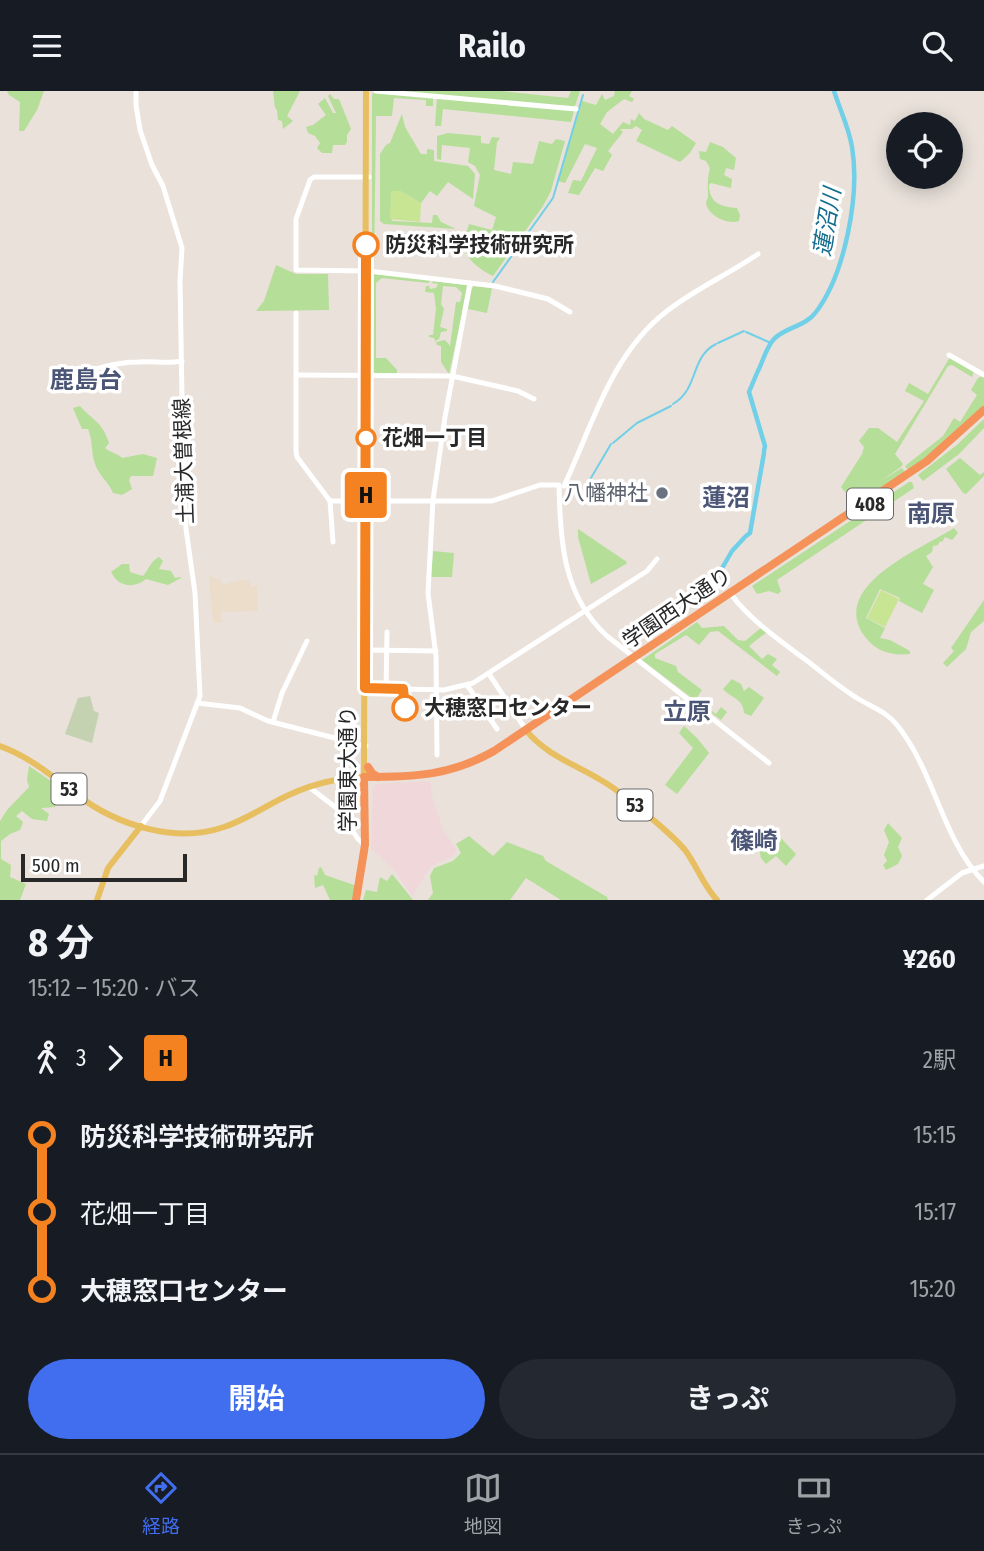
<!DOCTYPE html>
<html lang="ja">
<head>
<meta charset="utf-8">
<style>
  body { margin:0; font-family:"Fira Sans Condensed","Noto Sans JP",sans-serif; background:#242831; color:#f1f3f6; height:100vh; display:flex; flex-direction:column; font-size:26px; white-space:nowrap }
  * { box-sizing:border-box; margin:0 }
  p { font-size:23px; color:#9ea1a6 }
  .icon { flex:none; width:38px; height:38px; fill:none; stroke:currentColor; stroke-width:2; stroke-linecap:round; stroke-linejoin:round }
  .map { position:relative; height:809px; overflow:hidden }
  .side { display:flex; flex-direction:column; background:#171b24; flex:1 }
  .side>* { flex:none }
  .badge { padding:0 14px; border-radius:5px; font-size:24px; line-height:46px }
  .tools { position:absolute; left:886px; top:21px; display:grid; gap:14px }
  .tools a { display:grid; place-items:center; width:77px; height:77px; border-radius:50%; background:#171b24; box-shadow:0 4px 18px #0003; font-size:35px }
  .scale { position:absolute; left:21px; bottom:18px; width:166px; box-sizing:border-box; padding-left:7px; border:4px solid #282828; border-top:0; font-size:19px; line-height:24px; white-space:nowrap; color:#282828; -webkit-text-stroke:5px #fff; paint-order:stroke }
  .map>.badge { position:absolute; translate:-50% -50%; box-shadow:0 0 0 4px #fff }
  .legs { display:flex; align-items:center; gap:10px; height:77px; padding:0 28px; font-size:23px }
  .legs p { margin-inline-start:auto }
  .head { display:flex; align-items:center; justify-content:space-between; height:119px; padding:0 28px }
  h1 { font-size:38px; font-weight:700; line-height:52px }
  .cta { display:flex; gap:14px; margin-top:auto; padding:14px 28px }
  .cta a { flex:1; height:80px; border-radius:42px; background:#416eef; color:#fff; font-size:28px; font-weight:700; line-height:80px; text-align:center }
  .cta a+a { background:#242831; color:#f1f3f6 }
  ul { padding:0 28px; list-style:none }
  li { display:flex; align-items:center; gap:24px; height:77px; font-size:26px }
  li i { display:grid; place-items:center; width:10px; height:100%; margin:0 9px; background:currentColor }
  li i::after { content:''; width:18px; height:18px; margin:-9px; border:5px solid; border-radius:50%; background:#171b24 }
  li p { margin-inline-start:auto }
  li:first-child i { background:linear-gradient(#0000 50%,currentColor 0) }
  li:last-child i { background:linear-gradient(currentColor 50%,#0000 0) }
  header { display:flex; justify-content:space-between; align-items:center; height:91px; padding:0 28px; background:#171b24; font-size:32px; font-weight:700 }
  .menu { display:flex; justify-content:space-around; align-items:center; height:98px; border-top:2px solid #363941; background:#171b24; font-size:19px; color:#9ea1a6 }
  .menu a { display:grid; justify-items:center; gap:4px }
  .menu .current { color:#416eef }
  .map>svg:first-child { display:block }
  .education { fill:#ebddc9 }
  .medical { fill:#f0d7da }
  .green { fill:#b5de98 }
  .cemetery { fill:#c4d2b2 }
  .pitch { fill:#c8e594 }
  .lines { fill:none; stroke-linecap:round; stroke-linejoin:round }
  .stream { stroke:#71d0e7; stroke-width:2 }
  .river { stroke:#71d0e7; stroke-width:4.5 }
  .secondary { stroke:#fff; stroke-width:5 }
  .primary { stroke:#e8bf60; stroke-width:6 }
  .highway { stroke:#f59259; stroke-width:8 }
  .line-1-casing { stroke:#fff; stroke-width:16 }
  .line-1 { stroke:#f58220; stroke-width:10 }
  .stop-1-dot { fill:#fff; stroke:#f58220; stroke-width:3.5 }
  .worship-dot { fill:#6b7280; stroke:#fff; stroke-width:2.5 }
  .labels { text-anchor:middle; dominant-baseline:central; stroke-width:7; stroke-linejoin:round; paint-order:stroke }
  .shield { fill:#fff; stroke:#686868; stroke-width:2 }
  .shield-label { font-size:19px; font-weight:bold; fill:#282828 }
  .stop-label { font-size:21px; font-weight:bold; fill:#282828; stroke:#fff; text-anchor:start }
  .street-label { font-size:21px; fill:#282828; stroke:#fff }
  .worship-label { font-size:21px; fill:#5b616d; stroke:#fff; text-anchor:end }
  .water-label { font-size:23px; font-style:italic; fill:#146d8f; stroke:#fff }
  .quarter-label { font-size:24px; font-weight:bold; fill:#4b5575; stroke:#fff }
</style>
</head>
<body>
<header><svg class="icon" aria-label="menu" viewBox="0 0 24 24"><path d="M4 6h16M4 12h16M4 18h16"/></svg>Railo<svg class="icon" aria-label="search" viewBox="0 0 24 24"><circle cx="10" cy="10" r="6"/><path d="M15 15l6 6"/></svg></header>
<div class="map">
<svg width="984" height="809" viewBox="0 0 984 809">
  <rect width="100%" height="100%" fill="#e9e1da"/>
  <path class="education" d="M209 484 217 488 219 486 222 494 242 489 250 490 251 496 257 494 258 520 221 521 222 531 214 532 211 516Z"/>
  <path class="medical" d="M430 690 432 705 443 739 457 759 453 765 431 775 412 805 395 780 371 757 373 696 376 693Z"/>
  <g class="green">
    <path d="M7 0H44L37 19 24 40H19L20 11 9 4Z"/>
    <path d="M273 0H300L287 25 293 30 283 38 282 30 278 29 277 19 275 17Z"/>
    <path d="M391 0H501L568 7 571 0H580L575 15 573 16Z"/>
    <path d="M615 0H632L629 5 634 8 632 11 624 8 607 21 600 33 613 43 623 31 630 34 631 28 635 30 639 22 644 28 668 39 672 35 696 52 690 62 680 71 636 50 642 39 636 35 632 38H620L623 41 608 60 612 64 603 80 595 77 579 104 568 102 573 89 581 90 597 57 585 53 565 92 558 90 582 10 596 14 602 3 605 9 614 5Z"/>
    <path d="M374 1 433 6V15H426V9L394 7 392 25H376L374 179 372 177V4Z"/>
    <path d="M330 3 334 8H339L351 38 347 44V51L345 54H333L332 62H322L317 57 320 52 315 45 308 42 306 36 313 34 326 24 318 13 325 7 333 22H336L328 5Z"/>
    <path d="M437 7 574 20 571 31 443 18 441 35H435Z"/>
    <path d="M402 23 405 36 421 63H427V58L434 59V70L468 75 475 83 473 108 448 91 437 105 430 100 421 112 400 100 392 130 432 132 433 124H437L441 131 456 138 384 133 380 130V63L386 54 390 52Z"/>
    <path d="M448 42 481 45V52L489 53 492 46 500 47 497 51 494 79 511 83 513 71 533 73 539 50 552 53 556 48 565 50 551 100 543 115 493 185C480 179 463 167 464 151 464 145 468 138 469 133L492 139 496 126 474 115 480 84 475 75 468 71 470 57 442 54 441 69 437 68V45Z"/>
    <path d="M710 51 723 56 736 67 734 79 726 77 724 84 732 88 731 97 711 92 709 94C709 112 721 116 737 117L740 124 739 130C728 134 708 125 706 112 706 110 708 108 708 106 708 95 707 89 710 77L706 70 700 68 699 60 706 61Z"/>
    <path d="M276 174 296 183H328L329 219 256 220 264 210Z"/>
    <path d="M374 183 431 189 428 192 382 187 376 192V267H386L397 279V283H375L372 281V185Z"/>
    <path d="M433 190 466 194 468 196 449 283 441 271V255L437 254 436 251 445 249 450 255 456 211H460L462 202 456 196 443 195 441 213 444 218 440 236 447 238V240L441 241 439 248 435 250 434 247 429 246V244H433L436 218 434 202 425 201 426 195H429L430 198 436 197 438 193 432 192Z"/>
    <path d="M474 195 492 197 487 222 468 218 472 197Z"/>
    <path d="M950 266 974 280 972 286 952 274 948 275 895 363 903 373 901 376 882 389 902 377 905 381 854 417 852 414 862 407 861 402 859 400 850 407 841 396 862 363 864 356 859 350 869 337H878L897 351 924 310 905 300 909 292 928 303Z"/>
    <path d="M982 285 984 286V315L923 370 908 379 905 375 943 345 954 327 960 331 977 304 971 299 978 287Z"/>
    <path d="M80 315C93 330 102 330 109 352L105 357C111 362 117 362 122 367L143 363 157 367 153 385H131L129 389 132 398 122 404 113 402C109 391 99 385 95 373 91 362 93 349 88 338H82L73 317Z"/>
    <path d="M984 328V337L959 363 923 390 918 384 958 353Z"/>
    <path d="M960 367 980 384 984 381V385L966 403 963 402 946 378Z"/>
    <path d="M909 391H912L914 397 777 489 781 500 778 503 769 500 757 503 752 495Z"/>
    <path d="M954 437 958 442 952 449 945 446 942 451 940 450 938 454 933 455 932 461 926 465 933 476 923 493 934 499 922 522 899 510 900 507 880 498 866 527 885 537 880 547 890 549 910 560V563C893 565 877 561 866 547 826 495 922 458 954 437Z"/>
    <path d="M578 438 627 471 626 473 591 493 578 446Z"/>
    <path d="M433 460 454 462 452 486H431Z"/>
    <path d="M159 466 163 470 159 478 171 480 175 487 181 486V487L168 494 146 488C134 498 118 496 111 481L122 473H129L130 481 143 485C149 478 150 471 159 466Z"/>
    <path d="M984 509V530L971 541 966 558 947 576 943 572 954 560 951 557Z"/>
    <path d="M697 531 702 537 724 535 738 549 745 550 762 536 767 541 749 555 762 568 768 563 777 568 772 574 780 581 777 585 718 540 710 541 699 554 686 544 655 563V567L676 575 678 581 702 599 696 608 716 623 721 616 727 621 721 629 642 569Z"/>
    <path d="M732 588 741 593 744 600 749 596 764 607 751 625 744 622C743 607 732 608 723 598Z"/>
    <path d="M684 635 697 647 709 662 677 703 665 694 693 657 679 642Z"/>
    <path d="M29 675 51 690 54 700 61 706 55 716 41 717 49 723 47 730 32 728 22 720 16 725 23 731 20 739 10 743 1 750V768L11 774 10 786 26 793 20 809H0V730L7 719 29 696 27 689Z"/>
    <path d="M888 732 902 747 898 756 902 765 898 773 886 779 883 774 887 770 884 764 889 751 884 739Z"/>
    <path d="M469 745 493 765 507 751 543 765 546 770 607 806 608 809H561L526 787 510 809H428L433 802 430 785 434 777 453 770 461 762 456 753Z"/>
    <path d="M779 745 796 763 786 775 776 765 766 773 761 767 759 758Z"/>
    <path d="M321 776 325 784 357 795 354 809H330L323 794 315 797 314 784 317 785 319 777Z"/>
    <path d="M392 783 413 809H363L366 799 377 801 380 786 387 790Z"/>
  </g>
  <path class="cemetery" d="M90 605 94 620 99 622 92 652 65 643 78 607Z"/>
  <g class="pitch">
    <path d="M391 100H400L421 112 420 131 390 128Z"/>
    <path d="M881 499 899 508 885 536 867 527Z"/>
  </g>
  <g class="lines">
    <g class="stream">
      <path d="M493 191 553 107 583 4"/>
      <path d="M746 241 771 252"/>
      <path d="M718 252 744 240"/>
      <path d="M673 313C699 298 690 266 716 253"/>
      <path d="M613 352 637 332 671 315"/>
      <path d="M585 397 611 353"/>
    </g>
    <g class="river">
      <path d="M758 280C763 270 767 254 775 247 787 236 806 235 816 221 845 183 860 104 852 56 849 37 840 19 834 0"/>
      <path d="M757 282 749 301 765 355 764 360"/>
      <path d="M746 445 750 442 764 362"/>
      <path d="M717 486 732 460 744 447"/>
    </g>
    <g class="secondary">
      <path d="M136 0V14L140 39 152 74 163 95 182 157 180 190 182 306 185 333 184 394 186 438 195 502 200 605 160 710 141 735"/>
      <path d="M376 0 576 18"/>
      <path d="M369 86H314L310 89 296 128V179L369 180 495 195 548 208 570 221"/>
      <path d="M296 222V360L297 366 330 410 333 451"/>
      <path d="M949 264 984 284"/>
      <path d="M296 284 452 285 518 300 534 308"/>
      <path d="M53 292C81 283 109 271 138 271 153 270 167 273 182 270"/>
      <path d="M564 395C593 333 611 263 667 220 695 198 729 183 758 163"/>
      <path d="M330 410H492L540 394H559C560 450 563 505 607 545L769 672"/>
      <path d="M730 502C750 529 779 549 806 569 823 582 839 596 857 607 871 616 886 620 897 634 935 681 942 749 984 791"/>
      <path d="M369 559 436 560"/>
      <path d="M489 583 526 639"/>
      <path d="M467 594 497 638"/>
      <path d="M365 597 444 599 473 592 647 480 657 468"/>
      <path d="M386 599 387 541"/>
      <path d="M197 612 240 617 268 630 366 655"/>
      <path d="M437 615 471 619 480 614"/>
      <path d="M273 631 282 602 307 550"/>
      <path d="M437 664 436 565 428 502 433 409 445 326 470 192"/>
      <path d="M309 696 339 719 358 748 367 756"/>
      <path d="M927 809 962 782 984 775"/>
    </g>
    <g class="primary">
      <path d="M526 639C549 669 591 678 620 702 641 719 667 738 685 759 697 775 703 794 717 809"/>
      <path d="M0 655C30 666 52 685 77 704 117 734 175 753 224 736 248 728 268 713 291 703 315 692 339 687 364 686L366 0"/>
      <path d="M97 809 108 777 141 735"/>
    </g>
    <g class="highway">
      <path d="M368 676 372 682 378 686"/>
      <path d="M356 809 365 754 364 686C414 686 450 685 494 660L927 370 984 319"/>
    </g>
  </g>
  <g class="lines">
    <defs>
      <path id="line-1" d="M366 154 365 597 403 598 405 617"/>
    </defs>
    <use href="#line-1" class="line-1-casing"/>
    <use href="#line-1" class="line-1"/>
  </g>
  <g class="stop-1-dot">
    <circle cx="366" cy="154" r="12"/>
    <circle cx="366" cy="347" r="9"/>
    <circle cx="405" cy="617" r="12"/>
  </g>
  <circle class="worship-dot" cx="662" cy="402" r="7"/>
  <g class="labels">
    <g class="shield">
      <rect x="847" y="397.5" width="46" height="31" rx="5"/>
      <rect x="51.5" y="682.5" width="35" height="31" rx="5"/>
      <rect x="617.5" y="698.5" width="35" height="31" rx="5"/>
    </g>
    <g class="shield-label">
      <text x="870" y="413">408</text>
      <text x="69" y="698">53</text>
      <text x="635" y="714">53</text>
    </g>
    <g class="stop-label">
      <text x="385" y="154">防災科学技術研究所</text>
      <text x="382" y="347">花畑一丁目</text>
      <text x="424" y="617">大穂窓口センター</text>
    </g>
    <g class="street-label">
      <text transform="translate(184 370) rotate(-92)">土浦大曽根線</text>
      <text transform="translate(677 517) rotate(-34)">学園西大通り</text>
      <text transform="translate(348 678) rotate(-90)">学園東大通り</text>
    </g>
    <g class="worship-label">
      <text x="648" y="402">八幡神社</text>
    </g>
    <g class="water-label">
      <text transform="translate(827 131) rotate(-81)">蓮沼川</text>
    </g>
    <g class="quarter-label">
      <text x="86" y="289">鹿島台</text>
      <text x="726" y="407">蓮沼</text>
      <text x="931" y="423">南原</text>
      <text x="687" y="621">立原</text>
      <text x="754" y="750">篠崎</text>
    </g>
  </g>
</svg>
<div class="tools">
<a><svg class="icon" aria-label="locate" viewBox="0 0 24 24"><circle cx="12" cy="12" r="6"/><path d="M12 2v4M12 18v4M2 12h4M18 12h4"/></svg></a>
</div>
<div class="scale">500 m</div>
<b class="badge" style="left:366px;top:404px;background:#f58220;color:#111">H</b>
</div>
<section class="side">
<div class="head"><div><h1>8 分</h1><p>15:12 – 15:20 · バス</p></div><b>¥260</b></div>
<div class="legs"><svg class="icon" aria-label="walk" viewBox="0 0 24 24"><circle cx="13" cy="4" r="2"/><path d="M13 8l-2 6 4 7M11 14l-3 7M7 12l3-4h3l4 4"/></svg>3<svg class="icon" aria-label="forward" viewBox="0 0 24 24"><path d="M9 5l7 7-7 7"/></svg><b class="badge" style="background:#f58220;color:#111">H</b><p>2駅</p></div>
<ul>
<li><i style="color:#f58220"></i><b>防災科学技術研究所</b><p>15:15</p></li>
<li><i style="color:#f58220"></i><span>花畑一丁目</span><p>15:17</p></li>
<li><i style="color:#f58220"></i><b>大穂窓口センター</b><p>15:20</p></li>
</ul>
<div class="cta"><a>開始</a><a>きっぷ</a></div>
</section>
<nav class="menu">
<a class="current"><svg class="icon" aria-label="directions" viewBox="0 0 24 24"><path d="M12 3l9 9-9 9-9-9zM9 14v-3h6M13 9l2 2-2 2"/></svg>経路</a>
<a><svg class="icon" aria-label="map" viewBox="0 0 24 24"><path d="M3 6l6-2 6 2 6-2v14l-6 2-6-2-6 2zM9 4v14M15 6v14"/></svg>地図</a>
<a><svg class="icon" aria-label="tickets" viewBox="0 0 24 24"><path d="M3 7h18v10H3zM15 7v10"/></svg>きっぷ</a>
</nav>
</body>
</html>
